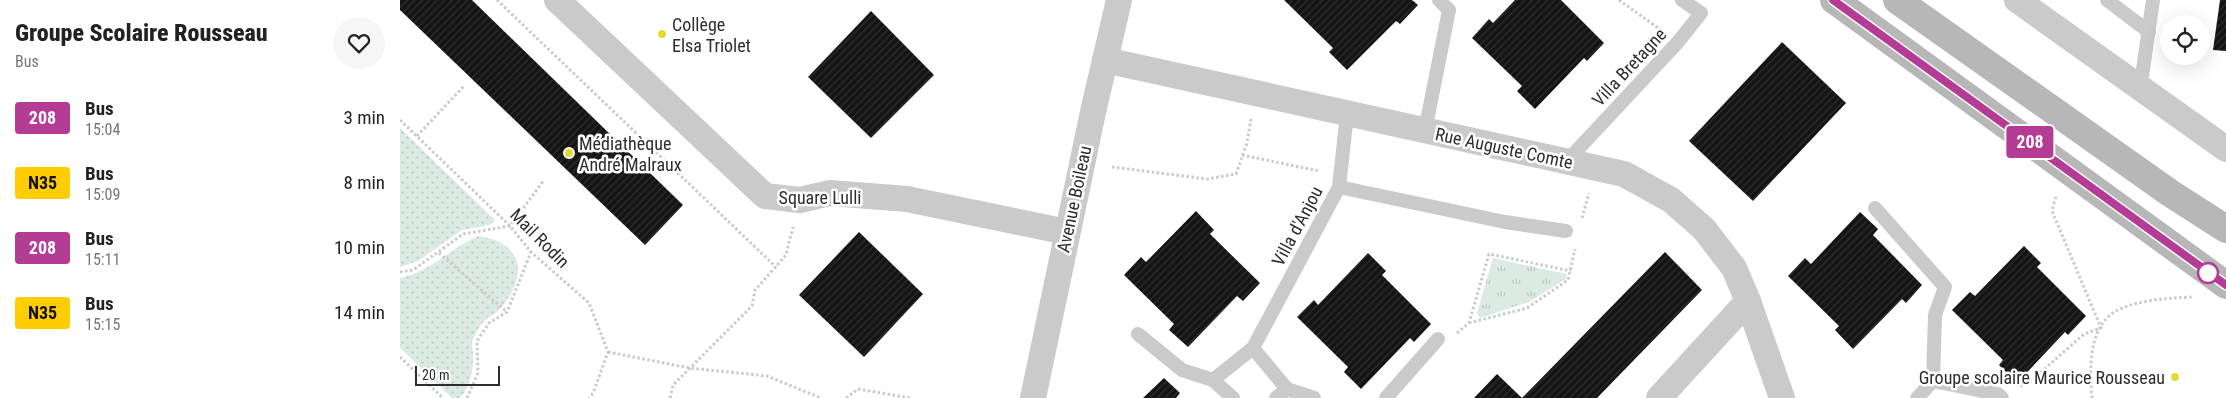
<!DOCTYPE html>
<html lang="fr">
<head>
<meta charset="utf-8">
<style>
  body { margin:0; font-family:"Roboto Condensed",sans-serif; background:#f6f6f6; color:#222; height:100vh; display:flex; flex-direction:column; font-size:19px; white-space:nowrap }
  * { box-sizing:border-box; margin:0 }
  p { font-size:16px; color:#767676 }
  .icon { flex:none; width:28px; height:28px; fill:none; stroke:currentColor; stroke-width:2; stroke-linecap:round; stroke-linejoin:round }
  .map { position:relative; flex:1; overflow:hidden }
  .details { display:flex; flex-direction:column; background:#fff; width:400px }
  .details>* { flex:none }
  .badge { padding:0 10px; border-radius:4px; font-size:18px; line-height:32px }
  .fabs { position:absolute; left:1760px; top:15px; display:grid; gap:10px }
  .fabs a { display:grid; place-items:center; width:50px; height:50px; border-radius:50%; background:#fff; box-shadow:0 5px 20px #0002; font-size:25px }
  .scale { position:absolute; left:15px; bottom:12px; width:85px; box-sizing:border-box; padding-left:5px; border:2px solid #2d2d2d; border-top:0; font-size:14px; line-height:18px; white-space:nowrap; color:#2d2d2d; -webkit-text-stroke:4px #fff; paint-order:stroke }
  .map>.badge { position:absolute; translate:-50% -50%; box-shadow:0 0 0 2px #fff }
  .round { display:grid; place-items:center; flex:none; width:52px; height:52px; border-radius:26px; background:#f6f6f6 }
  .overview { display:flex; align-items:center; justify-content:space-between; height:85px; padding:0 15px }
  h1 { font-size:24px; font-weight:800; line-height:38px }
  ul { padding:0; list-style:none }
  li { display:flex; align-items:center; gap:15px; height:65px; padding:0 15px }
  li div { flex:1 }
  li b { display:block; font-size:19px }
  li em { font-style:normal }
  li .badge { min-width:55px; font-weight:700; text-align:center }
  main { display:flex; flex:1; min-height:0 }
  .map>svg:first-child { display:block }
  .grass { fill:url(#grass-tufts) }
  .park { fill:url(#park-dots) }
  .building { fill:url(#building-hatch) }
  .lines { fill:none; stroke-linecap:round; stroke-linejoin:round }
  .path { stroke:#cacaca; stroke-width:3; stroke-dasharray:2.5 2.5; stroke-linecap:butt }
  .service { stroke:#cacaca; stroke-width:14 }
  .minor { stroke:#cacaca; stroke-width:26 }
  .secondary { stroke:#b7b7b7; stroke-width:28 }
  .line-casing { stroke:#fff; stroke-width:11 }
  .line { stroke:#b43c95; stroke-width:8 }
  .poi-dot { fill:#e0db33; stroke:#fff; stroke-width:2 }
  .stop-dot { fill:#fff; stroke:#b43c95; stroke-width:2.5 }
  .labels { text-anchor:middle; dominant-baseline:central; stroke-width:5; stroke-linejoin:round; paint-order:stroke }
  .poi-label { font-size:18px; fill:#2d2d2d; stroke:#fff; text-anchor:start }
  .street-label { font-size:18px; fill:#2d2d2d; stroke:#fff }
</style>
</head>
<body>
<main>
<section class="details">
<div class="overview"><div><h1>Groupe Scolaire Rousseau</h1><p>Bus</p></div><a class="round"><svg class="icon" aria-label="heart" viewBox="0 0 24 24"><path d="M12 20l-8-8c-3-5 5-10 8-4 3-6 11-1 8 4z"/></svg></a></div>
<ul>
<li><span class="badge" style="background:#b43c95;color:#fff">208</span><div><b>Bus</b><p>15:04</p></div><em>3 min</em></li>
<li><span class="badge" style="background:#ffcd02;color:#111">N35</span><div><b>Bus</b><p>15:09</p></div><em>8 min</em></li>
<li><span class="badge" style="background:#b43c95;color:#fff">208</span><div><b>Bus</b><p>15:11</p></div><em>10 min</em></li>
<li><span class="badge" style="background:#ffcd02;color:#111">N35</span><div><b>Bus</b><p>15:15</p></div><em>14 min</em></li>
</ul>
</section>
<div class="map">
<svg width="1826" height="398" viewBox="0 0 1826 398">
  <defs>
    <pattern id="grass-tufts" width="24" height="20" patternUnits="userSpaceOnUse" patternTransform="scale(1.25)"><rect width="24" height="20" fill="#dbeae3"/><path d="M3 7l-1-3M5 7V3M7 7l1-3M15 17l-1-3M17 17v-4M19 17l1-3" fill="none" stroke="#bcc9c3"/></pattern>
    <pattern id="park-dots" width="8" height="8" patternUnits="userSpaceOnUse" patternTransform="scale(1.25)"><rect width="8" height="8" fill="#dbeae3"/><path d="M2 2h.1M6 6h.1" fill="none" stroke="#bcc9c3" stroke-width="1.8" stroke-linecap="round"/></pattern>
    <pattern id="building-hatch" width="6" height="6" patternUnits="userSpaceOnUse" patternTransform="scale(1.25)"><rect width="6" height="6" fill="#141414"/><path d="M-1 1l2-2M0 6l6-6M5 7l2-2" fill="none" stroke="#2e2e2e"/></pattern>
  </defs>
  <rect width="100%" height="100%" fill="#fff"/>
  <path class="grass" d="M1093 258 1167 274 1166 279 1129 302 1080 318 1077 313Z"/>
  <g class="park">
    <path d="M0 128 95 220 90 225 62 230 18 261 0 267Z"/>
    <path d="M78 236C93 238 105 242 114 255 125 271 111 299 98 311 95 315 89 316 85 320 81 324 75 334 73 339 71 344 73 350 73 355 73 370 71 386 60 398H52L0 348V278C30 272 51 248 78 236Z"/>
  </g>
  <g class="building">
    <path d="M0 0H72L283 205 245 245 0 10Z"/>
    <path d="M884 0H1012L1018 5 1000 24 996 21 947 70 929 52 933 48Z"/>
    <path d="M1115 0H1161L1204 43 1187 61 1184 58 1135 109 1117 91 1122 86 1072 38 1089 19 1093 23Z"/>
    <path d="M1820 0H1826V51L1813 50Z"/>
    <path d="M471 11 534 75 471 138 408 77Z"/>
    <path d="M1382 42 1446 103 1353 201 1289 141Z"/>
    <path d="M796 211 814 230 810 234 860 283 843 301 837 296 788 347 769 330 774 324 724 275 741 257 746 262Z"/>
    <path d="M1460 212 1478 229 1473 235 1522 285 1506 303 1502 299 1453 349 1435 330 1439 326 1388 276 1405 258 1411 264Z"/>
    <path d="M459 232 523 294 464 357 399 295Z"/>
    <path d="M1624 246 1641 263 1637 267 1686 316 1668 335 1665 332 1617 383 1599 365 1603 360 1552 310 1570 292 1575 296Z"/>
    <path d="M1265 252 1302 290 1197 398H1122Z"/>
    <path d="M968 253 986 271 982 275 1031 324 1014 342 1010 338 961 389 944 372 948 367 897 317 914 300 918 305Z"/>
    <path d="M1097 374 1122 398H1074Z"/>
    <path d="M764 378 780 393 776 398H743Z"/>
  </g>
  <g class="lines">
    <g class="path">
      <path d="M97 0 376 267"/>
      <path d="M1219 0 1261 30"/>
      <path d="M0 120 110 226 131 252 189 303 208 352 193 393 189 398"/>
      <path d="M17 136 64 86"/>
      <path d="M842 155 919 171"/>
      <path d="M712 167 807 179 836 174 847 143 851 119"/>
      <path d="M1182 218 1189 193"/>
      <path d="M39 253 107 312"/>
      <path d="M0 272 13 270 63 234 110 226 144 180"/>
      <path d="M1069 323 1127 308 1168 280 1175 249"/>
      <path d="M1057 333 1069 323 1089 254 1171 271"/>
      <path d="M208 352 290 368 367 376 421 398"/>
      <path d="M0 357 43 398"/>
      <path d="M1620 386 1630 382 1684 334 1701 328 1652 211 1656 196"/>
      <path d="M67 398 78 373 77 341 89 323 107 312 131 252"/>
      <path d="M270 398 273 385 352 306 355 290 386 255 393 227"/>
      <path d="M446 398 458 389 510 398"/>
      <path d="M1692 398C1690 373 1688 336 1708 317 1725 300 1770 298 1793 297"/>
    </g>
    <g class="service">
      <path d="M1707 0 1749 32"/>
      <path d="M1740 90 1753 0"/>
      <path d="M1025 131 1049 10 1039 0"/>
      <path d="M1167 161 1278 42 1301 13 1282 0"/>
      <path d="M939 187 1105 222 1166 231"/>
      <path d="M1475 208 1545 287 1535 315 1533 381 1517 398"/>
      <path d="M738 334 782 370 813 380 853 348 939 187 947 114"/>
      <path d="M853 348 887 389 914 398"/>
      <path d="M813 380 833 398"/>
      <path d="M1533 381 1598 394 1602 398"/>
      <path d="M876 398 887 389"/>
      <path d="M986 398 1038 339"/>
    </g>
    <g class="minor">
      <path d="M157 0 365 196 400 200 430 193 507 199 667 232"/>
      <path d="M1617 0 1826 149"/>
      <path d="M705 60 1224 174 1271 200 1304 229 1334 268 1348 301 1382 398"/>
      <path d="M633 398 693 112 719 0"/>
      <path d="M1259 398 1348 301"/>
    </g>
    <g class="secondary">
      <path d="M1434 0 1826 285"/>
      <path d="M1497 0 1770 193 1826 229"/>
    </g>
  </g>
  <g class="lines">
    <defs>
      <path id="line" d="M1433 0 1826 285"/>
    </defs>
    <use href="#line" class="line-casing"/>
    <use href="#line" class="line"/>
  </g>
  <g class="poi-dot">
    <circle cx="262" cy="34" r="5"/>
    <circle cx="169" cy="153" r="5"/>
    <circle cx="1775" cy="377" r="5"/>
  </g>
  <circle class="stop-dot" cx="1808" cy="273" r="10"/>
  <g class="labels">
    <g class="poi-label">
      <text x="272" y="24">Collège<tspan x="272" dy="21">Elsa Triolet</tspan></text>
      <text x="179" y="143">Médiathèque<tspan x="179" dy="21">André Malraux</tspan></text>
      <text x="1765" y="377" text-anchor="end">Groupe scolaire Maurice Rousseau</text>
    </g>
    <g class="street-label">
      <text transform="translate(1229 67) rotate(-47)">Villa Bretagne</text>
      <text transform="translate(1104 148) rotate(12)">Rue Auguste Comte</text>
      <text x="420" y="197">Square Lulli</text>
      <text transform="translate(674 199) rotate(-78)">Avenue Boileau</text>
      <text transform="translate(897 226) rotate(-62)">Villa d'Anjou</text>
      <text transform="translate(140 238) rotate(45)">Mail Rodin</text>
    </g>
  </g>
</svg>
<div class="fabs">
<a><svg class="icon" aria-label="locate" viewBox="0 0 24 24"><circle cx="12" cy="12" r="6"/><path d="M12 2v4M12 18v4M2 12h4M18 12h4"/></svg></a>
</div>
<div class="scale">20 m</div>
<b class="badge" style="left:1630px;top:142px;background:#b43c95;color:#fff">208</b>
</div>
</main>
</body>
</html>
